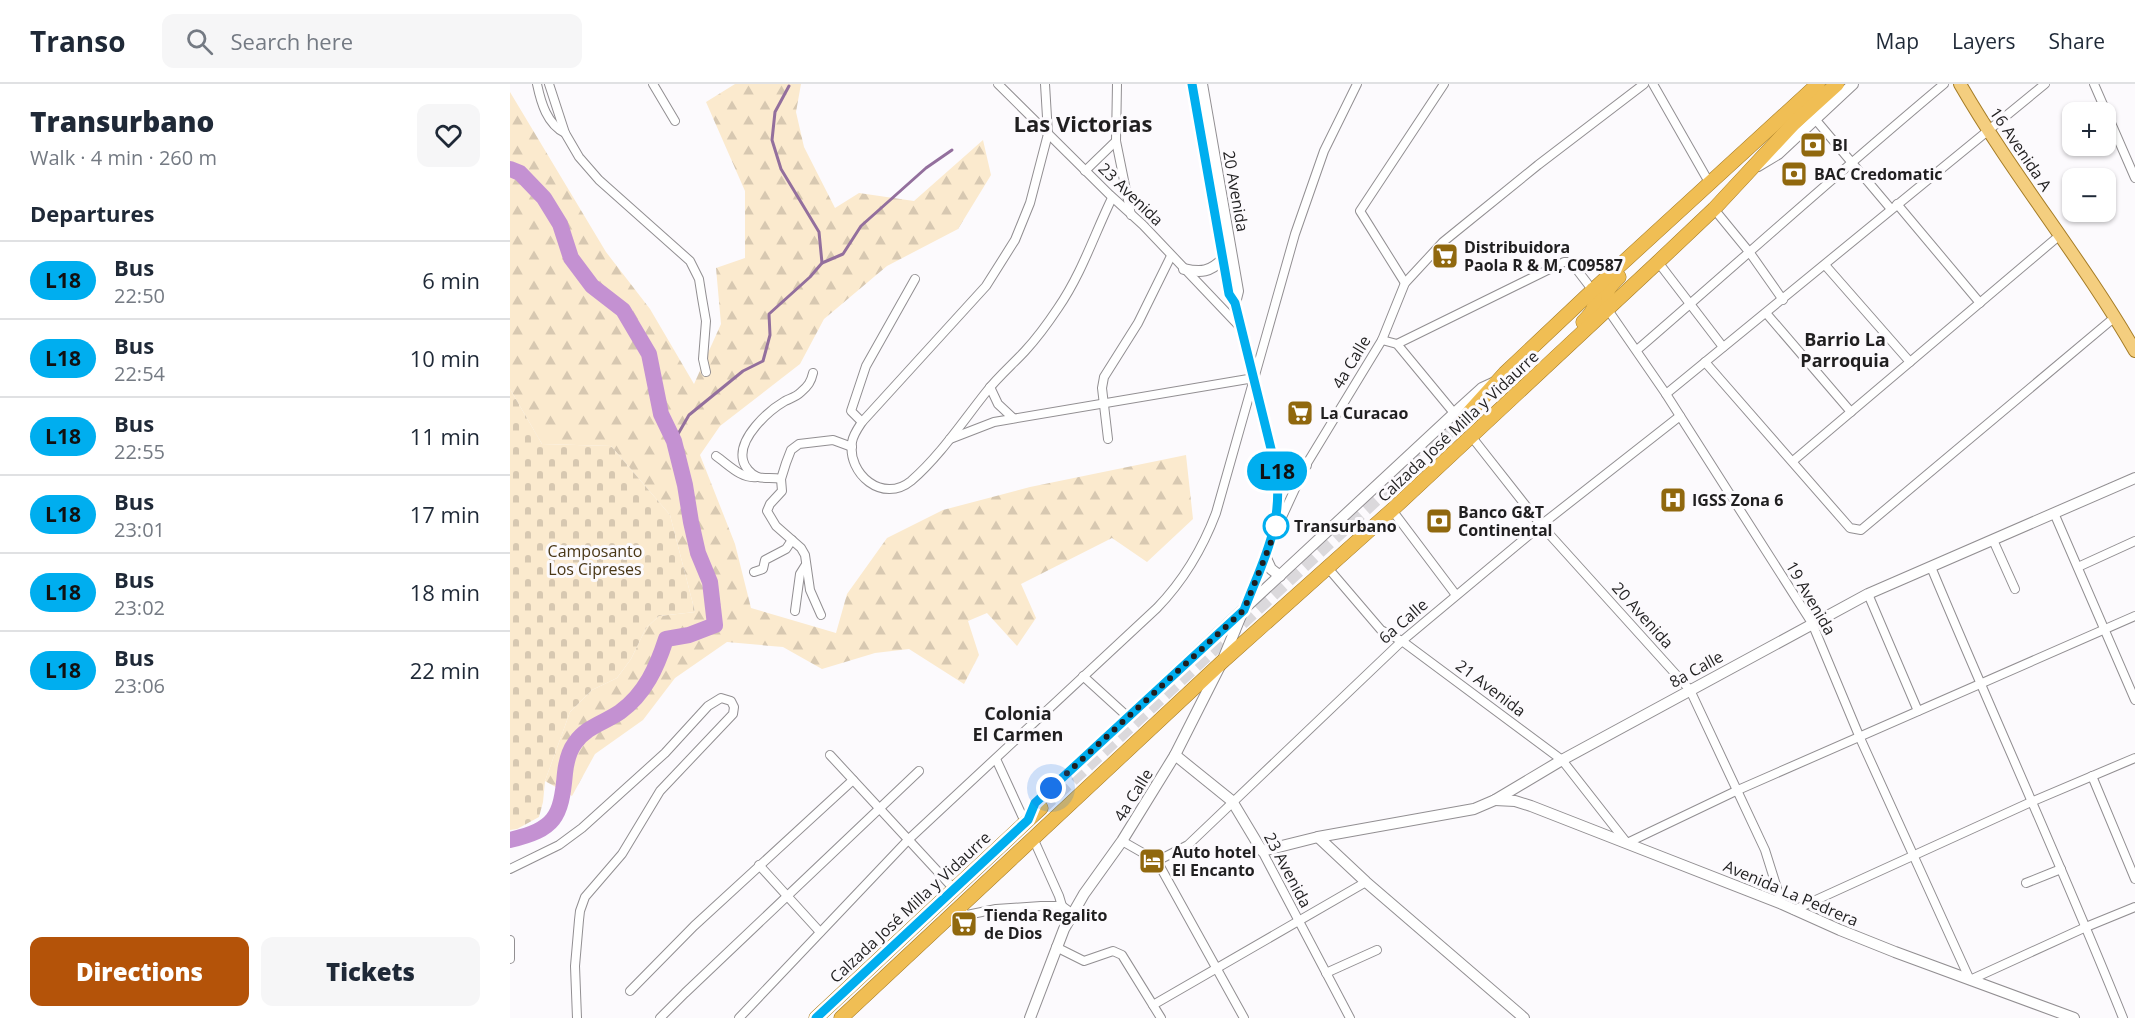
<!DOCTYPE html>
<html lang="en">
<head>
<meta charset="utf-8">
<style>
  body { margin:0; font-family:"Open Sans",sans-serif; background:#f6f6f7; color:#1f2937; height:100vh; display:flex; flex-direction:column; font-size:22px; white-space:nowrap }
  * { box-sizing:border-box; margin:0 }
  p { font-size:20px; color:#747a83 }
  .icon { flex:none; width:33px; height:33px; fill:none; stroke:currentColor; stroke-width:2; stroke-linecap:round; stroke-linejoin:round }
  .map { position:relative; flex:1; overflow:hidden }
  .side { display:flex; flex-direction:column; background:#fff; width:510px }
  .side>* { flex:none }
  .badge { padding:0 12px; border-radius:20px; font-size:21px; line-height:39px }
  .tools { position:absolute; left:1552px; top:18px; display:grid; gap:12px }
  .tools a { display:grid; place-items:center; width:54px; height:54px; border-radius:12px; background:#fff; box-shadow:0 2px 4px #0004; font-size:30px }
  .you { position:absolute; width:30px; height:30px; margin:-15px; border:4px solid #fff; border-radius:50%; background:#1a73e8; box-shadow:0 0 0 9px #1a73e833 }
  .map>.badge { position:absolute; translate:-50% -50%; box-shadow:0 0 0 3px #fff }
  h2 { padding:0 30px; font-size:22px; line-height:54px }
  .round { display:grid; place-items:center; flex:none; width:63px; height:63px; border-radius:12px; background:#f6f6f7 }
  .headline { display:flex; align-items:center; justify-content:space-between; height:102px; padding:0 30px }
  h1 { font-size:28px; font-weight:800; line-height:45px }
  .cta { display:flex; gap:12px; margin-top:auto; padding:12px 30px }
  .cta a { flex:1; height:69px; border-radius:12px; background:#b45309; color:#fff; font-size:24px; font-weight:800; line-height:69px; text-align:center }
  .cta a+a { background:#f6f6f7; color:#1f2937 }
  ul { padding:0; list-style:none }
  li { display:flex; align-items:center; gap:18px; height:78px; padding:0 30px; border-top:2px solid #e0e1e3 }
  li div { flex:1 }
  li b { display:block; font-size:22px }
  li em { font-style:normal }
  li .badge { min-width:66px; font-weight:700; text-align:center }
  header { display:flex; align-items:center; gap:36px; box-sizing:border-box; height:84px; padding:0 30px; background:#fff; border-bottom:2px solid #e0e1e3 }
  header strong { font-size:28px }
  nav { display:flex; gap:33px; margin-inline-start:auto; font-size:21px }
  .search { width:420px; height:54px; background:#f6f6f7; display:flex; align-items:center; gap:15px; box-sizing:border-box; padding:0 21px; border-radius:12px; color:#747a83; font-size:22px }
  main { display:flex; flex:1; min-height:0 }
  .map>svg:first-child { display:block }
  .forest { fill:url(#forest-firs) }
  .cemetery { fill:url(#cemetery-stones) }
  .lines { fill:none; stroke-linecap:round; stroke-linejoin:round }
  .stream { stroke:#936f9d; stroke-width:3 }
  .river { stroke:#c491d2; stroke-width:16 }
  .trunk-tunnel { stroke:#dbd9dc; stroke-width:14; stroke-dasharray:14 7; stroke-linecap:butt }
  .minor-casing { stroke:#928f92; stroke-width:10 }
  .tertiary-casing { stroke:#928f92; stroke-width:12 }
  .secondary-casing { stroke:#928f92; stroke-width:12 }
  .primary-casing { stroke:#a57c26; stroke-width:14 }
  .trunk-casing { stroke:#a57c26; stroke-width:15 }
  .minor { stroke:#fff; stroke-width:8 }
  .tertiary { stroke:#fff; stroke-width:10 }
  .secondary { stroke:#fff; stroke-width:10 }
  .primary { stroke:#f4ce7f; stroke-width:12 }
  .trunk { stroke:#f0be54; stroke-width:14 }
  .line-casing { stroke:#fff; stroke-width:14 }
  .line { stroke:#00aeef; stroke-width:9 }
  .walk { stroke:#201f20; stroke-width:6; stroke-dasharray:0 10.8 }
  .stop-dot { fill:#fff; stroke:#00aeef; stroke-width:3 }
  .labels { text-anchor:middle; dominant-baseline:central; stroke-width:6; stroke-linejoin:round; paint-order:stroke }
  .poi-label { font-size:16px; font-weight:bold; fill:#201f20; stroke:#fcfafd; text-anchor:start }
  .street-label { font-size:16px; fill:#201f20; stroke:#fcfafd }
  .stop-label { font-size:16px; font-weight:bold; fill:#201f20; stroke:#fcfafd; text-anchor:start }
  .park-label { font-size:16px; fill:#493716; stroke:#fcfafd }
  .neighbourhood-label { font-size:18px; font-weight:bold; fill:#201f20; stroke:#fcfafd }
  .district-label { font-size:22px; font-weight:bold; fill:#201f20; stroke:#fcfafd }
</style>
</head>
<body>
<header>
<strong>Transo</strong>
<div class="search"><svg class="icon" aria-label="search" viewBox="0 0 24 24"><circle cx="10" cy="10" r="6"/><path d="M15 15l6 6"/></svg>Search here</div>
<nav><a>Map</a><a>Layers</a><a>Share</a></nav>
</header>
<main>
<section class="side">
<div class="headline"><div><h1>Transurbano</h1><p>Walk · 4 min · 260 m</p></div><a class="round"><svg class="icon" aria-label="heart" viewBox="0 0 24 24"><path d="M12 20l-8-8c-3-5 5-10 8-4 3-6 11-1 8 4z"/></svg></a></div>
<h2>Departures</h2>
<ul>
<li><span class="badge" style="background:#00aeef;color:#111">L18</span><div><b>Bus</b><p>22:50</p></div><em>6 min</em></li>
<li><span class="badge" style="background:#00aeef;color:#111">L18</span><div><b>Bus</b><p>22:54</p></div><em>10 min</em></li>
<li><span class="badge" style="background:#00aeef;color:#111">L18</span><div><b>Bus</b><p>22:55</p></div><em>11 min</em></li>
<li><span class="badge" style="background:#00aeef;color:#111">L18</span><div><b>Bus</b><p>23:01</p></div><em>17 min</em></li>
<li><span class="badge" style="background:#00aeef;color:#111">L18</span><div><b>Bus</b><p>23:02</p></div><em>18 min</em></li>
<li><span class="badge" style="background:#00aeef;color:#111">L18</span><div><b>Bus</b><p>23:06</p></div><em>22 min</em></li>
</ul>
<div class="cta"><a>Directions</a><a>Tickets</a></div>
</section>
<div class="map">
<svg width="1625" height="934" viewBox="0 0 1625 934">
  <defs>
    <pattern id="forest-firs" width="22" height="20" patternUnits="userSpaceOnUse" patternTransform="scale(1.5)"><rect width="22" height="20" fill="#fbeace"/><path d="M5 1l3.5 6h-7zM16 11l3.5 6h-7z" fill="#d7c8b1"/></pattern>
    <pattern id="cemetery-stones" width="16" height="16" patternUnits="userSpaceOnUse" patternTransform="scale(1.5)"><rect width="16" height="16" fill="#fbeace"/><path d="M2 7V4a2 2 0 0 1 4 0v3zM10 15v-3a2 2 0 0 1 4 0v3z" fill="#d7c8b1"/></pattern>
  </defs>
  <rect width="100%" height="100%" fill="#fcfafd"/>
  <path class="forest" d="M225 0H291L286 28 294 63 325 124 349 109 404 117 473 56 481 91 448 145 377 182 314 235 290 280 210 342 190 371 225 460 241 524 326 549 337 510 377 454 433 426 520 403 676 371 683 435 637 478 602 454 511 500 526 534 507 562 477 529 458 537 469 571 454 600 399 565 365 569 312 585 273 563 217 558 165 594 133 636 85 670 62 712 35 697 60 628 82 606 107 594 121 575 136 544 149 532 185 528 160 431 101 362 32 360 0 305V8L96 168 140 225 184 300 211 240 206 184 235 174V107L196 18Z"/>
  <path class="cemetery" d="M0 305 32 360 101 362 160 431 185 528 149 532 136 544 121 575 107 594 82 606 60 628 35 697 33 718 29 733 7 745 0 746Z"/>
  <g class="lines">
    <g class="stream">
      <path d="M312 179 333 170 351 142 416 84 442 66"/>
      <path d="M164 357 179 331 233 287 253 277 260 251 259 230 300 193 312 179 309 148 271 85 262 56 265 28 279 2"/>
    </g>
    <path class="river" d="M0 85 10 89 34 114 50 140 61 174 82 202 113 226 139 270 151 330 164 357 175 401 181 438 188 469 200 498 205 541 179 551 156 555C147 583 135 610 110 628 94 639 77 642 65 659 59 667 56 680 55 689 51 734 45 745 0 756"/>
    <path class="trunk-tunnel" d="M531 724 956 332"/>
    <defs>
      <g id="minor">
        <path d="M27 0C31 19 37 40 55 49"/>
        <path d="M39 0 55 49 69 73 89 96 180 177 189 195 192 214 196 237 193 275 196 288"/>
        <path d="M143 0 165 37"/>
        <path d="M488 0 600 111 633 141 731 244"/>
        <path d="M535 0 538 50 520 119 505 156 476 202 352 338C348 344 343 351 342 358 337 390 373 420 401 397 430 372 453 337 477 307 488 293 503 280 515 267 527 254 538 239 548 224 572 189 584 151 602 114"/>
        <path d="M607 0 606 57 621 131"/>
        <path d="M1143 0 1200 100"/>
        <path d="M1584 0 1625 94"/>
        <path d="M1305 35 1381 125"/>
        <path d="M575 87 606 57"/>
        <path d="M1387 120 1470 219"/>
        <path d="M1204 125 1240 169 1273 216"/>
        <path d="M1148 178 1213 263"/>
        <path d="M1315 181 1400 278"/>
        <path d="M895 199 850 127 934 0"/>
        <path d="M1096 223 1156 310 1302 539 1350 654 1460 896 1576 843 1625 823"/>
        <path d="M1256 229 1341 328"/>
        <path d="M872 256 887 260 944 329"/>
        <path d="M887 260 1054 178H1061L1084 208"/>
        <path d="M1127 266C1230 177 1330 87 1434 0"/>
        <path d="M1195 278 1340 444 1351 446 1605 233"/>
        <path d="M480 303 488 320 503 334"/>
        <path d="M1156 310 1535 0"/>
        <path d="M352 338 341 327 356 282 405 195"/>
        <path d="M961 352 1031 441 1180 606 1255 766 1272 820"/>
        <path d="M440 355 484 338 744 294"/>
        <path d="M598 355 592 304 594 293 628 239 661 172"/>
        <path d="M206 372C219 381 231 395 247 393"/>
        <path d="M1283 377 1550 151"/>
        <path d="M271 395C263 393 255 395 248 393 241 391 234 382 233 376 228 354 258 327 275 317 281 314 286 313 291 308 298 302 301 298 303 289"/>
        <path d="M882 426 946 511"/>
        <path d="M1544 429 1625 616"/>
        <path d="M766 446 796 381 872 256 895 199 933 158 1028 81 1134 0"/>
        <path d="M1483 456 1505 505"/>
        <path d="M1421 483C1484 634 1552 782 1613 934"/>
        <path d="M1568 483 1625 457"/>
        <path d="M818 484 871 546 892 557 1052 676 1117 759 1228 706 1625 532"/>
        <path d="M244 488 253 485 255 476 276 465 282 456"/>
        <path d="M1358 510 1408 627"/>
        <path d="M285 527 290 490 295 482"/>
        <path d="M311 531 300 506 295 471 291 464 266 442 257 427 260 420 272 407 271 395 276 379 281 366 289 360 323 356 342 363"/>
        <path d="M573 592 618 633"/>
        <path d="M320 671 444 805"/>
        <path d="M486 675 515 738"/>
        <path d="M1582 692 1625 795"/>
        <path d="M523 754 549 812 552 822"/>
        <path d="M612 757 647 777 734 934"/>
        <path d="M752 767 840 934"/>
        <path d="M647 777 678 761 892 557 1031 441 1170 332"/>
        <path d="M249 781 310 848"/>
        <path d="M0 785 49 761 72 744 155 669 198 622 211 614 221 617 224 623 223 630 150 707 112 770 75 813 70 827 69 836 65 882 67 934"/>
        <path d="M1516 799 1551 785"/>
        <path d="M449 826 457 831 486 825 531 822H552L563 830"/>
        <path d="M1284 826 1521 718 1625 674"/>
        <path d="M0 856V875"/>
        <path d="M546 863 574 877 603 867 612 871 651 934"/>
        <path d="M816 889 867 866"/>
        <path d="M120 907 184 842 343 696"/>
        <path d="M643 921 856 798"/>
        <path d="M150 934 175 909 409 687"/>
        <path d="M229 934 399 755 647 524C674 496 692 466 706 429L785 150 814 67 847 0"/>
      </g>
      <g id="tertiary">
        <path d="M682 0 719 211 725 219 766 385C774 440 753 477 734 526"/>
        <path d="M692 0 728 207 725 219"/>
        <path d="M674 185C691 189 700 188 713 175"/>
        <path d="M767 389 784 392 796 381"/>
        <path d="M665 671 722 717 752 767 808 753 964 725 985 716 1052 676 1358 510 1625 394"/>
        <path d="M985 716 1005 717 1021 722 1272 820 1330 846 1385 868 1564 934"/>
        <path d="M808 753 856 798 1014 934"/>
      </g>
      <g id="secondary">
        <path d="M1248 82 1268 70 1343 0"/>
        <path d="M755 472 761 485 770 492"/>
        <path d="M519 732 525 719 950 324 972 304 985 298"/>
        <path d="M520 934 554 845 574 810 612 757 665 671 712 578 732 529"/>
      </g>
      <path id="primary" d="M1450 0C1503 92 1572 175 1625 267"/>
      <g id="trunk">
        <path d="M1098 224C1093 209 1099 203 1109 193"/>
        <path d="M1073 238C1083 228 1088 221 1083 206"/>
        <path d="M956 332 995 289 1083 206 1308 0"/>
        <path d="M306 934 531 724"/>
        <path d="M331 934 712 578 882 426 1148 178 1204 125 1284 39 1327 0"/>
      </g>
    </defs>
    <use href="#minor" class="minor-casing"/>
    <use href="#tertiary" class="tertiary-casing"/>
    <use href="#secondary" class="secondary-casing"/>
    <use href="#primary" class="primary-casing"/>
    <use href="#trunk" class="trunk-casing"/>
    <use href="#minor" class="minor"/>
    <use href="#tertiary" class="tertiary"/>
    <use href="#secondary" class="secondary"/>
    <use href="#primary" class="primary"/>
    <use href="#trunk" class="trunk"/>
  </g>
  <g class="lines">
    <defs>
      <path id="line" d="M306 934 518 736 525 719 734 526C753 476 774 441 766 385L725 219 719 210 682 0"/>
    </defs>
    <use href="#line" class="line-casing"/>
    <use href="#line" class="line"/>
    <path class="walk" d="M541 704 734 526 765 448 766 436V442"/>
  </g>
  <defs>
    <symbol id="bank-square" viewBox="-11 -11 22 22"><rect x="-9" y="-9" width="18" height="18" rx="4" fill="#90680e" stroke="#fcfafd"/><path d="M-6-4H6V4H-6ZM0-2.3a2.3 2.3 0 1 0 0 4.6a2.3 2.3 0 1 0 0-4.6Z" fill="#fff"/></symbol>
    <symbol id="supermarket-square" viewBox="-11 -11 22 22"><rect x="-9" y="-9" width="18" height="18" rx="4" fill="#90680e" stroke="#fcfafd"/><path d="M-6-5.5h2.5l.6 2H6L4.5 2H-2.5L-4.4-4H-6ZM-1.5 3.2a1.3 1.3 0 1 0 .1 0ZM3 3.2a1.3 1.3 0 1 0 .1 0Z" fill="#fff"/></symbol>
    <symbol id="hospital-square" viewBox="-11 -11 22 22"><rect x="-9" y="-9" width="18" height="18" rx="4" fill="#90680e" stroke="#fcfafd"/><path d="M-5-5h3v3.5h4V-5h3V5h-3V1.5h-4V5h-3Z" fill="#fff"/></symbol>
    <symbol id="hotel-square" viewBox="-11 -11 22 22"><rect x="-9" y="-9" width="18" height="18" rx="4" fill="#90680e" stroke="#fcfafd"/><path d="M-6-4.5h1.5V1H6V5H4.5V3h-9V5H-6ZM-4 0a1.8 1.8 0 1 1 3.6 0ZM.5 0V-2.5h3Q6-2.5 6 0Z" fill="#fff"/></symbol>
  </defs>
  <g fill-rule="evenodd">
    <use href="#bank-square" x="1288" y="46" width="30" height="30"/>
    <use href="#bank-square" x="1269" y="75" width="30" height="30"/>
    <use href="#supermarket-square" x="920" y="157" width="30" height="30"/>
    <use href="#supermarket-square" x="775" y="314" width="30" height="30"/>
    <use href="#hospital-square" x="1148" y="401" width="30" height="30"/>
    <use href="#bank-square" x="914" y="422" width="30" height="30"/>
    <use href="#hotel-square" x="627" y="762" width="30" height="30"/>
    <use href="#supermarket-square" x="439" y="825" width="30" height="30"/>
  </g>
  <circle class="stop-dot" cx="766" cy="442" r="12"/>
  <g class="labels">
    <g class="poi-label">
      <text x="1322" y="61">BI</text>
      <text x="1304" y="90">BAC Credomatic</text>
      <text x="954" y="163">Distribuidora<tspan x="954" dy="18">Paola R &amp; M, C09587</tspan></text>
      <text x="810" y="329">La Curacao</text>
      <text x="1182" y="416">IGSS Zona 6</text>
      <text x="948" y="428">Banco G&amp;T<tspan x="948" dy="18">Continental</tspan></text>
      <text x="662" y="768">Auto hotel<tspan x="662" dy="18">El Encanto</tspan></text>
      <text x="474" y="831">Tienda Regalito<tspan x="474" dy="18">de Dios</tspan></text>
    </g>
    <g class="street-label">
      <text transform="translate(1511 65) rotate(56)">16 Avenida A</text>
      <text transform="translate(726 107) rotate(80)">20 Avenida</text>
      <text transform="translate(621 110) rotate(44)">23 Avenida</text>
      <text transform="translate(841 278) rotate(-59)">4a Calle</text>
      <text transform="translate(948 342) rotate(-43)">Calzada José Milla y Vidaurre</text>
      <text transform="translate(1301 514) rotate(60)">19 Avenida</text>
      <text transform="translate(1133 531) rotate(48)">20 Avenida</text>
      <text transform="translate(893 537) rotate(-41)">6a Calle</text>
      <text transform="translate(1186 585) rotate(-29)">8a Calle</text>
      <text transform="translate(981 604) rotate(37)">21 Avenida</text>
      <text transform="translate(623 711) rotate(-58)">4a Calle</text>
      <text transform="translate(778 786) rotate(62)">23 Avenida</text>
      <text transform="translate(1281 809) rotate(23)">Avenida La Pedrera</text>
      <text transform="translate(400 823) rotate(-43)">Calzada José Milla y Vidaurre</text>
    </g>
    <g class="stop-label">
      <text x="784" y="442">Transurbano</text>
    </g>
    <g class="park-label">
      <text x="85" y="467">Camposanto<tspan x="85" dy="18">Los Cipreses</tspan></text>
    </g>
    <g class="neighbourhood-label">
      <text x="1335" y="255">Barrio La<tspan x="1335" dy="21">Parroquia</tspan></text>
      <text x="508" y="629">Colonia<tspan x="508" dy="21">El Carmen</tspan></text>
    </g>
    <g class="district-label">
      <text x="573" y="39">Las Victorias</text>
    </g>
  </g>
</svg>
<div class="tools">
<a>+</a>
<a>−</a>
</div>
<div class="you" style="left:541px;top:704px"></div>
<b class="badge" style="left:767px;top:387px;background:#00aeef;color:#111">L18</b>
</div>
</main>
</body>
</html>
